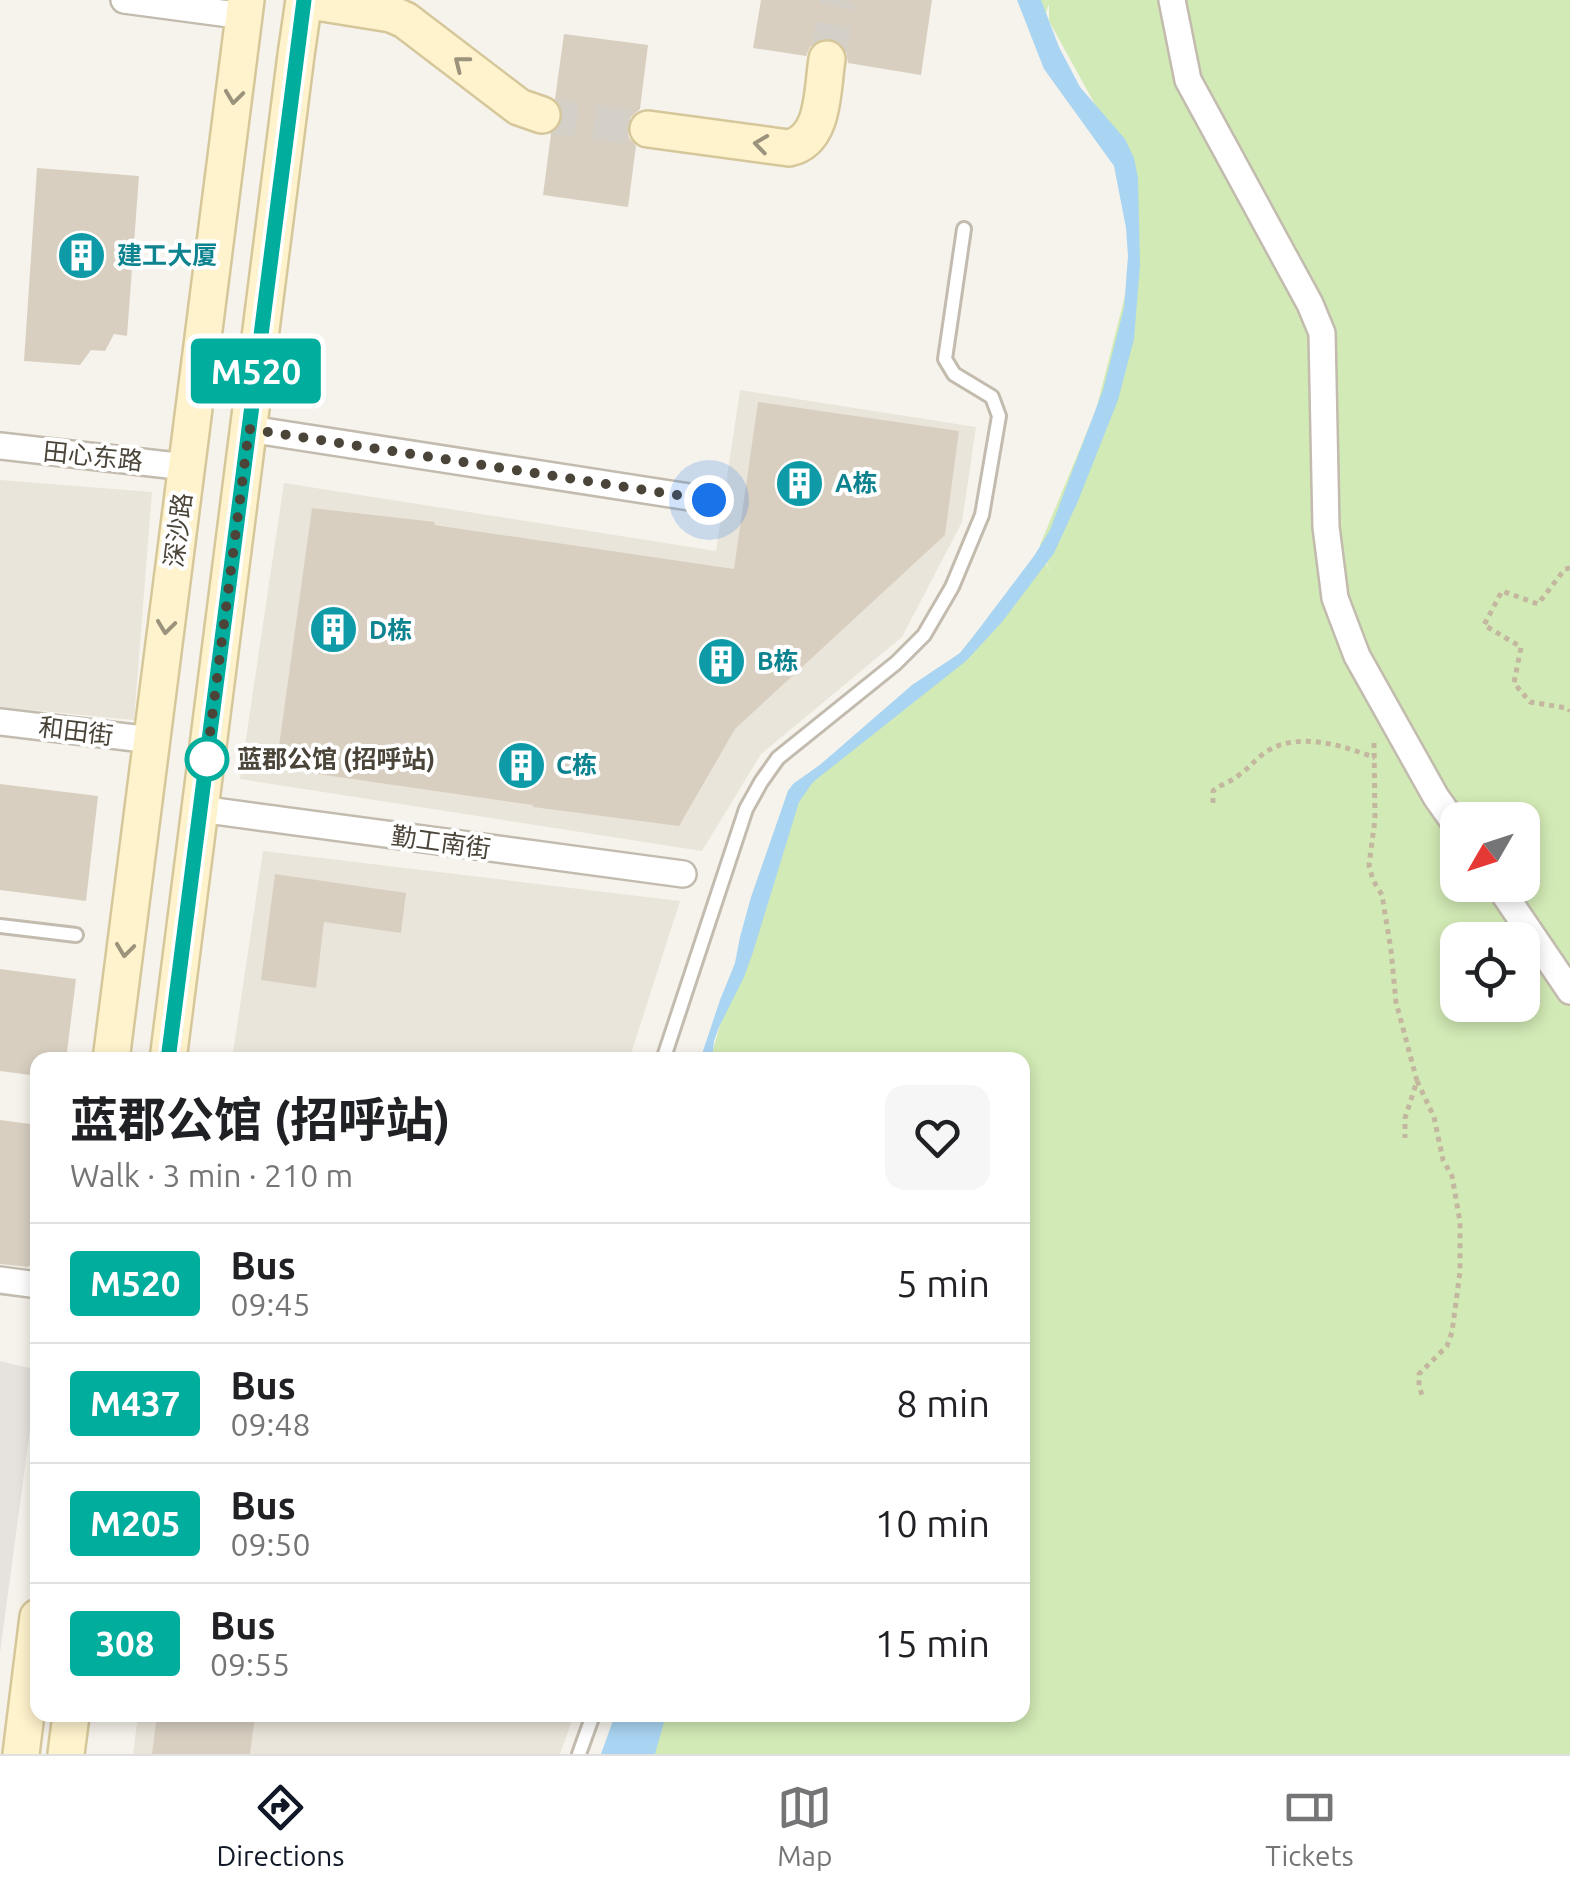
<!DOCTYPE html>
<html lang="en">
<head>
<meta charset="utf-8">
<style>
  body { margin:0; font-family:Ubuntu,"Noto Sans SC",sans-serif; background:#f6f6f6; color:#202124; height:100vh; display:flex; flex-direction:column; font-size:38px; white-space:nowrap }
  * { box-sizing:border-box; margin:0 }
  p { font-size:32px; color:#757577 }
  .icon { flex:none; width:55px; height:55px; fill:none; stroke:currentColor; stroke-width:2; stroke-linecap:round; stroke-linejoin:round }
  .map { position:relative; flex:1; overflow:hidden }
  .details { position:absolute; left:30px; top:1052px; width:1000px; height:670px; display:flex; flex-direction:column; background:#fff; border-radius:20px; box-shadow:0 5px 15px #0003 }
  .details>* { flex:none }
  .badge { padding:0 20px; border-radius:8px; font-size:35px; line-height:65px }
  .needle { width:65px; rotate:231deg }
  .buttons { position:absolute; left:1440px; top:802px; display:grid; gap:20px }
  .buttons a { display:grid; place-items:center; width:100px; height:100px; border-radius:20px; background:#fff; box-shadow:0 5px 15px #0003; font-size:50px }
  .you { position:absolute; width:50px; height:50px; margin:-25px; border:8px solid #fff; border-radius:50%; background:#1a73e8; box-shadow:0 0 0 15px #1a73e833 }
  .map>.badge { position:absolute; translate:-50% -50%; box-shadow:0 0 0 5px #fff }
  .round { display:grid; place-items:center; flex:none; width:105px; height:105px; border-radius:20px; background:#f6f6f6 }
  .overview { display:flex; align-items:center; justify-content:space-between; height:170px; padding:0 40px }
  h1 { font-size:48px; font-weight:700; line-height:75px }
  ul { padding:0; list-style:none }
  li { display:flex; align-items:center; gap:30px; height:120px; padding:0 40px; border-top:2px solid #e0e0e0 }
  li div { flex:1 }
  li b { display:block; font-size:38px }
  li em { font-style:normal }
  li .badge { min-width:110px; font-weight:700; text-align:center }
  .tabs { display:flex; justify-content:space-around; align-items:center; height:140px; border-top:2px solid #e0e0e0; background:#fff; font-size:28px; color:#757577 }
  .tabs a { display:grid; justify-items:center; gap:5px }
  .tabs .selected { color:#111827 }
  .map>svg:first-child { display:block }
  .residential { fill:#eae5da }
  .industrial { fill:#e6e2dd }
  .green { fill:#d2eab5; fill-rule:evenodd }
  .water { fill:#a9d4f2 }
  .building { fill:#d8cfc1 }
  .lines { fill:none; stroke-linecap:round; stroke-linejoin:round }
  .secondary-tunnel { stroke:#d4d0c8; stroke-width:35; stroke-dasharray:35 18; stroke-linecap:butt }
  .lane-casing { stroke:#c2bbae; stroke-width:18 }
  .street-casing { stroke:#c2bbae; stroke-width:30 }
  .secondary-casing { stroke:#d6c79b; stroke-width:40 }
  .path { stroke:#c4b79f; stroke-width:5; stroke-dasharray:5 5; stroke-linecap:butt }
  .lane { stroke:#fff; stroke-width:12 }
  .street { stroke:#fff; stroke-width:25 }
  .secondary { stroke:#fff3cd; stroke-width:35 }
  .oneway { stroke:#9c937c }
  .line-casing { stroke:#fff; stroke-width:22 }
  .line { stroke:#01ad9c; stroke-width:15 }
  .walk { stroke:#4b4439; stroke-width:10; stroke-dasharray:0 18 }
  .stop-dot { fill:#fff; stroke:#01ad9c; stroke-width:5 }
  .labels { text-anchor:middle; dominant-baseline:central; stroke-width:8; stroke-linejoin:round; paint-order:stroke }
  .culture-label { font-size:25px; font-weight:bold; fill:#0d838f; stroke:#fff; text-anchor:start }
  .street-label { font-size:25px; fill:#4b4439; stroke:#fff }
  .stop-label { font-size:25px; font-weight:bold; fill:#4b4439; stroke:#fff; text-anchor:start }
</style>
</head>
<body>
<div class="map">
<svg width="1570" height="1754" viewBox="0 0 1570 1754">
  <rect width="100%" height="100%" fill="#f6f3ec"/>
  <g class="residential">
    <path d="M740 390 976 427 962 522 902 637 761 754 702 851 240 779 284 483 716 551Z"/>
    <path d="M0 480 152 492 134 720 0 707Z"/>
    <path d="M263 851 680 901 629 1060H232Z"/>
    <path d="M138 1715H574L560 1754H133Z"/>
  </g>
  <path class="industrial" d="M0 1361 38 1370 0 1653Z"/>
  <path class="green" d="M1028 0H1570V1754H602L615 1715H1022V1060H710L788 790 833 764 960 653 1041 553 1050 572 1040 545 1096 410 1132 268 1119 148 1049 21V4L1046 13ZM1458 820H1522V885H1458ZM1458 940H1522V1005H1458Z"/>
  <g class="water">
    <path d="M1017 0H1041L1059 47 1080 87 1125 139 1134 158 1138 178 1140 265 1134 339 1118 400 1078 501 1054 553 1002 622 966 661 813 782 799 802 753 952 744 977 719 1027 714 1041 712 1060H700L720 1000 735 963 740 937 751 897 788 791 793 784 821 764 912 685 960 653 972 638 1034 556 1050 530 1103 390 1124 308 1128 256 1126 228 1114 166 1044 69Z"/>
    <path d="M615 1715H666L655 1754H601Z"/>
  </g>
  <g class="building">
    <path d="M761 0H932L921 75 848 63 846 50 841 43 831 38 818 40 810 47 806 56 753 48Z"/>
    <path d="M564 34 648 45 640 109 631 117 627 127 629 138 636 146 628 207 543 195 551 134 557 130 562 121 563 110 555 99Z"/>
    <path d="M37 168 139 176 127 336 114 334 105 351 91 350 80 365 24 361Z"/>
    <path d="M758 402 959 431 945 535 735 729 679 826 533 807V805L276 768 312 508 435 522 434 525 734 569Z"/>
    <path d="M0 784 98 796 86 901 0 890Z"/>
    <path d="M275 874 406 893 401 933 324 922 316 988 261 980Z"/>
    <path d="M0 969 76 979 66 1060H38V1076L0 1071Z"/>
    <path d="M0 1120 38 1125V1259L28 1267 0 1264Z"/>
    <path d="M157 1715H255L250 1754H152Z"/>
  </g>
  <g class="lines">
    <g class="secondary-tunnel">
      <path d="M827 59 838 0"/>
      <path d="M542 115 648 129"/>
    </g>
    <defs>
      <g id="lane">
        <path d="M0 926 76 935"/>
        <path d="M663 1060 746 809 761 782 778 758 896 663 924 635 952 587 982 515 999 416 992 397 954 374 945 359 964 229"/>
        <path d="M579 1754 593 1715"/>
      </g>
      <g id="street">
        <path d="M124 0 244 16"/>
        <path d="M1172 0 1188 80 1310 304 1322 333 1326 527 1335 598 1357 656 1436 797 1458 828"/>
        <path d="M249 429 709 500"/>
        <path d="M0 446 186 467"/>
        <path d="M0 722 152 740"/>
        <path d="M200 809 683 874"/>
        <path d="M1498 885 1570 991"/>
        <path d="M0 1280 38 1285"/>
      </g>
      <g id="secondary">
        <path d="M648 129 789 148C825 140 822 90 827 59"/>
        <path d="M111 1060 246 0"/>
        <path d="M168 1060 296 55 304 0 391 14 405 20 519 107 542 115"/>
        <path d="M21 1754 38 1617"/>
        <path d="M66 1754 71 1715"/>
      </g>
    </defs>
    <use href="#lane" class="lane-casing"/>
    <use href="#street" class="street-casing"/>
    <use href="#secondary" class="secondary-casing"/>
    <g class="path">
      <path d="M1570 568 1565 569 1538 604 1502 591 1484 625 1521 647 1514 683 1530 702 1567 708 1570 711"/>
      <path d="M1374 743 1375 819 1369 865 1373 880 1382 895 1391 950 1396 1002 1417 1081 1405 1118V1138"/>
      <path d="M1213 803V791C1221 784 1231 782 1239 775 1248 769 1254 761 1263 754 1295 730 1342 745 1375 758"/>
      <path d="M1417 1081 1434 1117 1443 1160 1452 1176 1460 1222V1272L1452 1332 1447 1346 1419 1374V1386L1423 1398"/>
    </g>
    <use href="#lane" class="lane"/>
    <use href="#street" class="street"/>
    <use href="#secondary" class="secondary"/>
  </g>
  <defs><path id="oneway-chevron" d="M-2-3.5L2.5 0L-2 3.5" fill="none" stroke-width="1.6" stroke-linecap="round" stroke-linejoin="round" transform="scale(2.5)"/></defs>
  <g class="oneway">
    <use href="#oneway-chevron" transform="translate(461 63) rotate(-142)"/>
    <use href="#oneway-chevron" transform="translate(234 97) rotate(97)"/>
    <use href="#oneway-chevron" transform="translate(761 144) rotate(-172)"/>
    <use href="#oneway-chevron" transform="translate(166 627) rotate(97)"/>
    <use href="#oneway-chevron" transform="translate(125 950) rotate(97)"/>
  </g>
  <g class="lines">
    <defs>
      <path id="line" d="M168 1060 304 0"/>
    </defs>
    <use href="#line" class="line-casing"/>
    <use href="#line" class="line"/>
    <path class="walk" d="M207 759 205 772 249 429 709 500"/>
  </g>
  <defs>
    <symbol id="building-disc" viewBox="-11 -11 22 22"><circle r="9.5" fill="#0f9aa8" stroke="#fff"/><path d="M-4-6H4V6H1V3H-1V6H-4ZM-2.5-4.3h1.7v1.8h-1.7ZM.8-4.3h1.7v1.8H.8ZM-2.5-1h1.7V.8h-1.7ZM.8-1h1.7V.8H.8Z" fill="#fff"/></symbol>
  </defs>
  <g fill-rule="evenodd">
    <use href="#building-disc" x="54" y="228" width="55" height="55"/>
    <use href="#building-disc" x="772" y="456" width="55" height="55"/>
    <use href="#building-disc" x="306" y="602" width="55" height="55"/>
    <use href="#building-disc" x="694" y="634" width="55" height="55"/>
    <use href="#building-disc" x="494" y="738" width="55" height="55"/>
  </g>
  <circle class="stop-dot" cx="207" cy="759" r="20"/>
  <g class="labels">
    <g class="culture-label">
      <text x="117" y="255">建工大厦</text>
      <text x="835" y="483">A栋</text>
      <text x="369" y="630">D栋</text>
      <text x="757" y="661">B栋</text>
      <text x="556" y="765">C栋</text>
    </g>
    <g class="street-label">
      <text transform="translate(93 456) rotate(6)">田心东路</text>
      <text transform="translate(178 530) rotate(-83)">深沙路</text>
      <text transform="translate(76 731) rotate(7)">和田街</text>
      <text transform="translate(441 842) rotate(8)">勤工南街</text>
    </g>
    <g class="stop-label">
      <text x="237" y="759">蓝郡公馆 (招呼站)</text>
    </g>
  </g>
</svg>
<div class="buttons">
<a><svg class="needle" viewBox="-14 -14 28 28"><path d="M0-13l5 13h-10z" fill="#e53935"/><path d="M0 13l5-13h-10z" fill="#757577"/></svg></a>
<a><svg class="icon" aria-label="locate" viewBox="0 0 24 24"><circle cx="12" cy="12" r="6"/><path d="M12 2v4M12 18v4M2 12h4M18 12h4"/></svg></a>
</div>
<div class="you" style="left:709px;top:500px"></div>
<b class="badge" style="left:256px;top:371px;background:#01ad9c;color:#fff">M520</b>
<section class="details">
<div class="overview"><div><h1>蓝郡公馆 (招呼站)</h1><p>Walk · 3 min · 210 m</p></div><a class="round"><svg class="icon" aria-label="heart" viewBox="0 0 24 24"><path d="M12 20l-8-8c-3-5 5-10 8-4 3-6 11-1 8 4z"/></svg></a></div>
<ul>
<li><span class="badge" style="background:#01ad9c;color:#fff">M520</span><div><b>Bus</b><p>09:45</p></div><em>5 min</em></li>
<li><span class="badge" style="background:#01ad9c;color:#fff">M437</span><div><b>Bus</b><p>09:48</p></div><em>8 min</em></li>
<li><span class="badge" style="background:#01ad9c;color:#fff">M205</span><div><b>Bus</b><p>09:50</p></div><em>10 min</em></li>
<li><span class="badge" style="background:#01ad9c;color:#fff">308</span><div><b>Bus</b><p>09:55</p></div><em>15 min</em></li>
</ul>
</section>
</div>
<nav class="tabs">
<a class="selected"><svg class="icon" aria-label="directions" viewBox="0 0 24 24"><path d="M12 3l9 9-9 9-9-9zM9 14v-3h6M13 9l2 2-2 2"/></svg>Directions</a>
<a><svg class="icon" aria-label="map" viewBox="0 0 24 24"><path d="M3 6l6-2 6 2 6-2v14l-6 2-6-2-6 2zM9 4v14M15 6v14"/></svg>Map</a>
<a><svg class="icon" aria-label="tickets" viewBox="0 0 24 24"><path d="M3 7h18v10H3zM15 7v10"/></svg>Tickets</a>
</nav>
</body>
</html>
